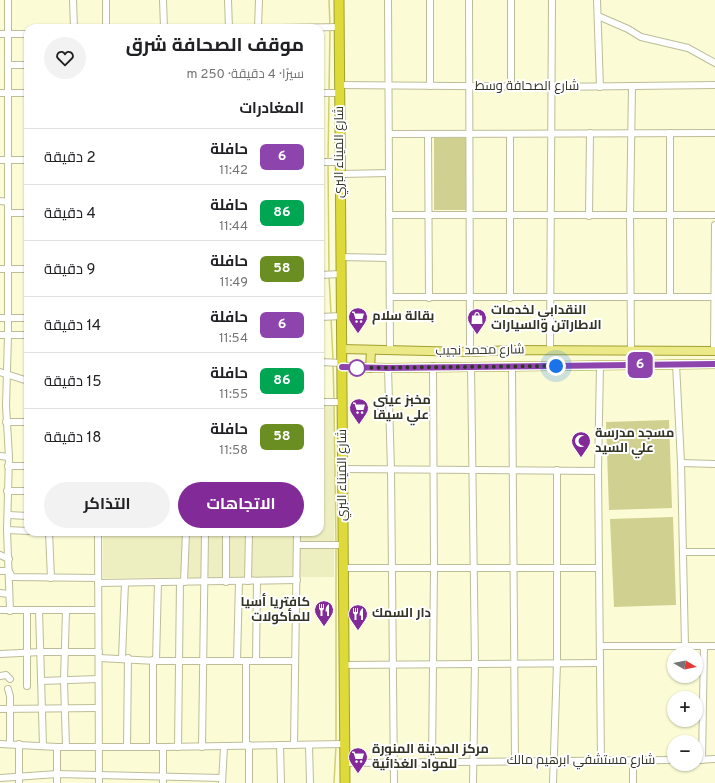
<!DOCTYPE html>
<html lang="ar">
<head>
<meta charset="utf-8">
<style>
  body { margin:0; font-family:Overpass,Cairo,sans-serif; background:#f2f2f2; color:#202124; direction:rtl; height:100vh; display:flex; flex-direction:column; font-size:15px; white-space:nowrap }
  * { box-sizing:border-box; margin:0 }
  p { font-size:13px; color:#757577 }
  .icon { flex:none; width:22px; height:22px; fill:none; stroke:currentColor; stroke-width:2; stroke-linecap:round; stroke-linejoin:round }
  .map { position:relative; flex:1; overflow:hidden; direction:ltr }
  .panel { position:absolute; left:24px; top:24px; width:300px; height:512px; display:flex; flex-direction:column; background:#fff; border-radius:12px; box-shadow:0 1px 3px #0004; direction:rtl }
  .panel>* { flex:none }
  .badge { padding:0 8px; border-radius:6px; font-size:14px; line-height:26px }
  .needle { width:26px; rotate:99deg }
  .fabs { position:absolute; left:667px; top:647px; display:grid; gap:8px }
  .fabs a { display:grid; place-items:center; width:36px; height:36px; border-radius:50%; background:#fff; box-shadow:0 1px 3px #0004; font-size:20px }
  .you { position:absolute; width:20px; height:20px; margin:-10px; border:3px solid #fff; border-radius:50%; background:#1a73e8; box-shadow:0 0 0 6px #1a73e833 }
  .map>.badge { position:absolute; translate:-50% -50%; box-shadow:0 0 0 2px #fff }
  h2 { padding:0 20px; font-size:15px; line-height:36px }
  .round { display:grid; place-items:center; flex:none; width:42px; height:42px; border-radius:21px; background:#f2f2f2 }
  .head { display:flex; align-items:center; justify-content:space-between; height:68px; padding:0 20px }
  h1 { font-size:19px; font-weight:700; line-height:30px }
  .cta { display:flex; gap:8px; margin-top:auto; padding:8px 20px }
  .cta a { flex:1; height:46px; border-radius:24px; background:#812a98; color:#fff; font-size:16px; font-weight:700; line-height:46px; text-align:center }
  .cta a+a { background:#f2f2f2; color:#202124 }
  ul { padding:0; list-style:none }
  li { display:flex; align-items:center; gap:12px; height:56px; padding:0 20px; border-top:1px solid #e0e0e0 }
  li div { flex:1 }
  li b { display:block; font-size:15px }
  li em { font-style:normal }
  li .badge { min-width:44px; font-weight:700; text-align:center }
  .map>svg:first-child { display:block }
  .built { fill:#eeefc1 }
  .green { fill:#d0d090 }
  .lines { fill:none; stroke-linecap:round; stroke-linejoin:round }
  .stream { stroke:#d0cf71; stroke-width:1.5 }
  .minor-casing { stroke:#bdbd99; stroke-width:8 }
  .major-casing { stroke:#a2a032; stroke-width:10 }
  .highway-casing { stroke:#a2a032; stroke-width:11 }
  .minor { stroke:#fff; stroke-width:6 }
  .major { stroke:#ebe988; stroke-width:8 }
  .highway { stroke:#ddda39; stroke-width:9 }
  .line-casing { stroke:#fff; stroke-width:9 }
  .line { stroke:#8e44ad; stroke-width:6 }
  .walk { stroke:#333425; stroke-width:4; stroke-dasharray:0 7.2 }
  .stop-dot { fill:#fff; stroke:#8e44ad; stroke-width:2 }
  .labels { text-anchor:middle; dominant-baseline:central; stroke-width:4; stroke-linejoin:round; paint-order:stroke }
  .street-label { font-size:13px; fill:#333425; stroke:#fff }
  .poi-label { font-size:13px; font-weight:bold; fill:#333425; stroke:#fff; text-anchor:start }
</style>
</head>
<body>
<div class="map">
<svg width="715" height="783" viewBox="0 0 715 783">
  <rect width="100%" height="100%" fill="#fbfcd6"/>
  <path class="built" d="M320 406H335L334 577 103 578V532H320Z"/>
  <g class="green">
    <rect x="434" y="138" width="32" height="72"/>
    <path d="M669 420 672 508 609 510 606 422Z"/>
    <path d="M673 517 676 605 614 607 610 519Z"/>
  </g>
  <g class="lines">
    <g class="stream">
      <path d="M329 0 330 26"/>
      <path d="M329 92 330 30"/>
      <path d="M328 160 329 96"/>
      <path d="M328 164 329 272"/>
      <path d="M329 276 331 314"/>
      <path d="M331 318 333 360"/>
      <path d="M333 364 334 400"/>
      <path d="M334 404 336 544"/>
      <path d="M336 548V742"/>
      <path d="M334 783 336 746"/>
    </g>
    <defs>
      <g id="minor">
        <path d="M8 0V335L6 406 9 457 7 530 10 611"/>
        <path d="M73 0 74 28"/>
        <path d="M106 0V28"/>
        <path d="M163 0 164 28"/>
        <path d="M228 0 229 28"/>
        <path d="M388 0 390 351"/>
        <path d="M430 0V86"/>
        <path d="M469 0 470 352"/>
        <path d="M597 0 600 87"/>
        <path d="M598 16 628 29 641 37 688 48 715 63"/>
        <path d="M258 28 259 0"/>
        <path d="M280 28 340 27"/>
        <path d="M0 34H28"/>
        <path d="M8 65H28"/>
        <path d="M340 85 551 87 715 85"/>
        <path d="M511 86V0"/>
        <path d="M0 93H28"/>
        <path d="M320 93H340"/>
        <path d="M389 134 715 133"/>
        <path d="M428 134 429 298"/>
        <path d="M510 134V298"/>
        <path d="M0 160H28"/>
        <path d="M320 162H340"/>
        <path d="M341 174 389 173"/>
        <path d="M0 201 8 202"/>
        <path d="M8 213H28"/>
        <path d="M389 215H715"/>
        <path d="M589 216 590 133"/>
        <path d="M341 257 389 258"/>
        <path d="M0 269H28"/>
        <path d="M320 275 341 274"/>
        <path d="M390 297H715"/>
        <path d="M670 297V133"/>
        <path d="M320 317 342 316"/>
        <path d="M0 318H28"/>
        <path d="M0 335H28"/>
        <path d="M550 350 552 0"/>
        <path d="M631 350 630 216 632 86"/>
        <path d="M714 351 715 225"/>
        <path d="M320 362 342 363"/>
        <path d="M676 364 681 463 685 646"/>
        <path d="M471 366 475 663 473 783"/>
        <path d="M512 366 515 761"/>
        <path d="M600 366 598 471 601 761"/>
        <path d="M388 368 391 470 394 783"/>
        <path d="M0 372 28 381"/>
        <path d="M320 402H342"/>
        <path d="M6 422H28"/>
        <path d="M0 456 9 457"/>
        <path d="M681 463 715 464"/>
        <path d="M8 466H28"/>
        <path d="M342 469 598 471"/>
        <path d="M7 491H28"/>
        <path d="M8 515 28 516"/>
        <path d="M7 530 28 531"/>
        <path d="M49 532 51 578"/>
        <path d="M98 532 99 783"/>
        <path d="M226 532V582"/>
        <path d="M297 545H343"/>
        <path d="M683 552H715"/>
        <path d="M0 555 9 559"/>
        <path d="M343 568H599"/>
        <path d="M0 571H9L12 577 98 578"/>
        <path d="M248 581 249 532"/>
        <path d="M184 582 186 532"/>
        <path d="M98 583 297 580"/>
        <path d="M0 593 9 594"/>
        <path d="M0 610H98"/>
        <path d="M27 610V686"/>
        <path d="M39 610 43 746"/>
        <path d="M600 646H715"/>
        <path d="M0 654 41 652H99"/>
        <path d="M99 658 156 661H295"/>
        <path d="M122 658 125 583"/>
        <path d="M153 660V747"/>
        <path d="M156 661 158 582"/>
        <path d="M237 661 239 581"/>
        <path d="M256 661 257 581"/>
        <path d="M246 662V745"/>
        <path d="M344 665 600 663"/>
        <path d="M0 676 6 675 10 679"/>
        <path d="M41 681 98 679"/>
        <path d="M8 689 10 696V744"/>
        <path d="M0 709 98 708"/>
        <path d="M0 744 57 747H163L344 744"/>
        <path d="M249 745V783"/>
        <path d="M280 745 281 783"/>
        <path d="M294 745 297 532"/>
        <path d="M309 745 310 783"/>
        <path d="M127 746 128 658"/>
        <path d="M57 747V783"/>
        <path d="M66 747 64 680 66 610"/>
        <path d="M178 747 180 582"/>
        <path d="M202 747 205 532"/>
        <path d="M696 760 715 759"/>
        <path d="M702 760 704 646"/>
        <path d="M432 762 434 568 433 366"/>
        <path d="M345 763 674 760"/>
        <path d="M0 778 57 774 222 778"/>
        <path d="M19 783V744"/>
        <path d="M163 783V747"/>
        <path d="M222 783 224 747"/>
        <path d="M553 783 557 663V470"/>
        <path d="M633 783V760"/>
      </g>
      <g id="major">
        <path d="M342 349 470 352 512 350 715 351"/>
        <path d="M342 367 388 368 715 364"/>
        <path d="M370 368 371 351"/>
      </g>
      <path id="highway" d="M339 0 345 783"/>
    </defs>
    <use href="#minor" class="minor-casing"/>
    <use href="#major" class="major-casing"/>
    <use href="#highway" class="highway-casing"/>
    <use href="#minor" class="minor"/>
    <use href="#major" class="major"/>
    <use href="#highway" class="highway"/>
  </g>
  <g class="lines">
    <defs>
      <path id="line" d="M342 367 388 368 715 364"/>
    </defs>
    <use href="#line" class="line-casing"/>
    <use href="#line" class="line"/>
    <path class="walk" d="M357 368 556 366"/>
  </g>
  <defs>
    <symbol id="supermarket-pin" viewBox="-11 -11 22 30"><path d="M0 17L-7.5 6A9.5 9.5 0 1 1 7.5 6Z" fill="#812a98" stroke="#fff"/><path d="M-6-5.5h2.5l.6 2H6L4.5 2H-2.5L-4.4-4H-6ZM-1.5 3.2a1.3 1.3 0 1 0 .1 0ZM3 3.2a1.3 1.3 0 1 0 .1 0Z" fill="#fff"/></symbol>
    <symbol id="shop-pin" viewBox="-11 -11 22 30"><path d="M0 17L-7.5 6A9.5 9.5 0 1 1 7.5 6Z" fill="#812a98" stroke="#fff"/><path d="M-5-2.5h2.3a2.7 3.5 0 0 1 5.4 0H5L5.5 6h-11ZM-1.5-2.5h3a1.5 2.3 0 0 0-3 0Z" fill="#fff"/></symbol>
    <symbol id="mosque-pin" viewBox="-11 -11 22 30"><path d="M0 17L-7.5 6A9.5 9.5 0 1 1 7.5 6Z" fill="#812a98" stroke="#fff"/><path d="M3.5-4.9A6 6 0 1 0 3.5 4.9A5 5 0 1 1 3.5-4.9Z" fill="#fff"/></symbol>
    <symbol id="restaurant-pin" viewBox="-11 -11 22 30"><path d="M0 17L-7.5 6A9.5 9.5 0 1 1 7.5 6Z" fill="#812a98" stroke="#fff"/><path d="M-5-6h1v4h1v-4h1v4h1v-4h1v5L-1.5 .5V6h-2V.5L-5-1ZM5-6V6H3V1.5H1.5Q1.5-4 5-6Z" fill="#fff"/></symbol>
  </defs>
  <g fill-rule="evenodd">
    <use href="#supermarket-pin" x="347" y="306" width="22" height="30"/>
    <use href="#shop-pin" x="466" y="307" width="22" height="30"/>
    <use href="#supermarket-pin" x="348" y="397" width="22" height="30"/>
    <use href="#mosque-pin" x="570" y="430" width="22" height="30"/>
    <use href="#restaurant-pin" x="313" y="599" width="22" height="30"/>
    <use href="#restaurant-pin" x="347" y="603" width="22" height="30"/>
    <use href="#supermarket-pin" x="347" y="746" width="22" height="30"/>
  </g>
  <circle class="stop-dot" cx="357" cy="368" r="8"/>
  <g class="labels">
    <g class="street-label">
      <text x="527" y="87">شارع الصحافة وسط</text>
      <text transform="translate(340 152) rotate(-90)">شارع الميناء البري</text>
      <text transform="translate(480 351) rotate(-1)">شارع محمد نجيب</text>
      <text transform="translate(343 475) rotate(-90)">شارع الميناء البري</text>
      <text x="581" y="761">شارع مستشفي ابرهيم مالك</text>
    </g>
    <g class="poi-label">
      <text x="491" y="311">النقدابي لخدمات<tspan x="491" dy="15">الاطاراتن والسيارات</tspan></text>
      <text x="372" y="317">بقالة سلام</text>
      <text x="373" y="401">مخبز عيني<tspan x="373" dy="15">علي سيقا</tspan></text>
      <text x="595" y="434">مسجد مدرسة<tspan x="595" dy="15">علي السيد</tspan></text>
      <text x="310" y="603" text-anchor="end">كافتريا أسيا<tspan x="310" dy="15">للمأكولات</tspan></text>
      <text x="372" y="614">دار السمك</text>
      <text x="372" y="750">مركز المدينة المنورة<tspan x="372" dy="15">للمواد الغذائية</tspan></text>
    </g>
  </g>
</svg>
<div class="fabs">
<a><svg class="needle" viewBox="-14 -14 28 28"><path d="M0-13l5 13h-10z" fill="#e53935"/><path d="M0 13l5-13h-10z" fill="#757577"/></svg></a>
<a>+</a>
<a>−</a>
</div>
<div class="you" style="left:556px;top:366px"></div>
<b class="badge" style="left:640px;top:365px;background:#8e44ad;color:#fff">6</b>
<section class="panel">
<div class="head"><div><h1>موقف الصحافة شرق</h1><p>سيرًا · 4 دقيقة · 250 m</p></div><a class="round"><svg class="icon" aria-label="heart" viewBox="0 0 24 24"><path d="M12 20l-8-8c-3-5 5-10 8-4 3-6 11-1 8 4z"/></svg></a></div>
<h2>المغادرات</h2>
<ul>
<li><span class="badge" style="background:#8e44ad;color:#fff">6</span><div><b>حافلة</b><p>11:42</p></div><em>2 دقيقة</em></li>
<li><span class="badge" style="background:#00a651;color:#fff">86</span><div><b>حافلة</b><p>11:44</p></div><em>4 دقيقة</em></li>
<li><span class="badge" style="background:#6b8e23;color:#fff">58</span><div><b>حافلة</b><p>11:49</p></div><em>9 دقيقة</em></li>
<li><span class="badge" style="background:#8e44ad;color:#fff">6</span><div><b>حافلة</b><p>11:54</p></div><em>14 دقيقة</em></li>
<li><span class="badge" style="background:#00a651;color:#fff">86</span><div><b>حافلة</b><p>11:55</p></div><em>15 دقيقة</em></li>
<li><span class="badge" style="background:#6b8e23;color:#fff">58</span><div><b>حافلة</b><p>11:58</p></div><em>18 دقيقة</em></li>
</ul>
<div class="cta"><a>الاتجاهات</a><a>التذاكر</a></div>
</section>
</div>
</body>
</html>
